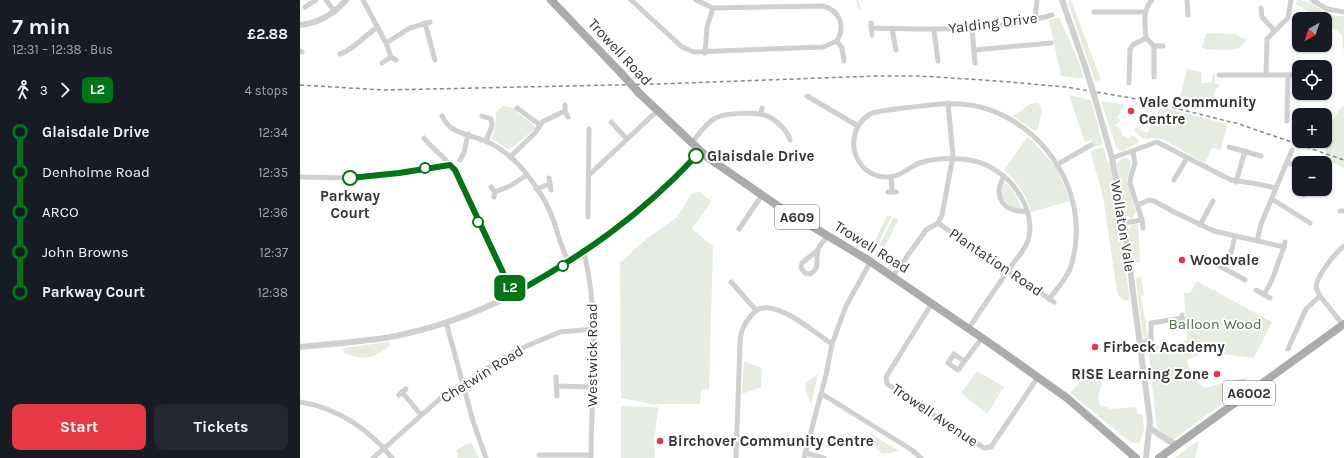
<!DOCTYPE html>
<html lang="en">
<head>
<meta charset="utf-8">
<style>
  body { margin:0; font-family:Karla,sans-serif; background:#242831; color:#f1f3f6; height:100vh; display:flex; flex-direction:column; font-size:15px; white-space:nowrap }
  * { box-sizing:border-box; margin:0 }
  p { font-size:13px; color:#9ea1a6 }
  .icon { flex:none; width:22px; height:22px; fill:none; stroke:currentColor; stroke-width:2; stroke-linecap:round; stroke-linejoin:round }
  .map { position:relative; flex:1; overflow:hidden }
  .sheet { display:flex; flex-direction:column; background:#171b24; width:300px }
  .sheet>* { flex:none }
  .badge { padding:0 8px; border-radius:6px; font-size:14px; line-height:26px }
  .needle { width:26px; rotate:219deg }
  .controls { position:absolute; left:992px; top:12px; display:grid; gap:8px }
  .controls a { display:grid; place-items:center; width:40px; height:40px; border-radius:8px; background:#171b24; box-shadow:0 1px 3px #0004; font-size:20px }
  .map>.badge { position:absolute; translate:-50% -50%; box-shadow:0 0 0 2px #fff }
  .legs { display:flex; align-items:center; gap:6px; height:44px; padding:0 12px; font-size:13px }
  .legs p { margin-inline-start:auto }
  .overview { display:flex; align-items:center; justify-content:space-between; height:68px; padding:0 12px }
  h1 { font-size:22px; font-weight:700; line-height:30px }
  .primary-button { display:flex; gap:8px; margin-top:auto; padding:8px 12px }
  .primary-button a { flex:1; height:46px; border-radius:8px; background:#e63946; color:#fff; font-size:16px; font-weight:700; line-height:46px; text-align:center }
  .primary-button a+a { background:#242831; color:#f1f3f6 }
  ul { padding:0 12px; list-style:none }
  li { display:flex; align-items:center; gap:14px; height:40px; font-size:15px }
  li i { display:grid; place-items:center; width:6px; height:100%; margin:0 5px; background:currentColor }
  li i::after { content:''; width:10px; height:10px; margin:-5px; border:3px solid; border-radius:50%; background:#171b24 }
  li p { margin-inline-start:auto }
  li:first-child i { background:linear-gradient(#0000 50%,currentColor 0) }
  li:last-child i { background:linear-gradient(currentColor 50%,#0000 0) }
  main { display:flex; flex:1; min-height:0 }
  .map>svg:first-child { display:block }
  .green { fill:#e6ecdf }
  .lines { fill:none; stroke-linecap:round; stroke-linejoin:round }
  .stream { stroke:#cfe2ee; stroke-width:1.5 }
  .minor { stroke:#d0d0d0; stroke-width:5 }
  .tertiary { stroke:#d0d0d0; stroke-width:6 }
  .primary { stroke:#ababab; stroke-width:8 }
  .rail { stroke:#888; stroke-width:1.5; stroke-dasharray:4 3; stroke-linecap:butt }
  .tertiary-bridge { stroke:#d0d0d0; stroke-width:6 }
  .primary-bridge { stroke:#ababab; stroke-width:8 }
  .line-1-casing { stroke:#fff; stroke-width:9 }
  .line-1 { stroke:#007517; stroke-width:6 }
  .poi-dot { fill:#e63946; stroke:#fff; stroke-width:1.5 }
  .stop-1-dot { fill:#fff; stroke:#007517; stroke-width:2 }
  .labels { text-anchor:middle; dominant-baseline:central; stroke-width:4; stroke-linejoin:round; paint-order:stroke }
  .shield { fill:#fff; stroke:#707070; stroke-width:1 }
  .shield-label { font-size:14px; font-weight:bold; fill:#333 }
  .street-label { font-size:15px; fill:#333; stroke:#fff }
  .poi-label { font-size:15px; font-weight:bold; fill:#333; stroke:#fff; text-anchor:start }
  .stop-label { font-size:15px; font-weight:bold; fill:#333; stroke:#fff; text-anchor:start }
  .park-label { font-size:15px; fill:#56703f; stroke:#fff }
</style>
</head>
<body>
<main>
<section class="sheet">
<div class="overview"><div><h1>7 min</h1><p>12:31 – 12:38 · Bus</p></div><b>£2.88</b></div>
<div class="legs"><svg class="icon" aria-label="walk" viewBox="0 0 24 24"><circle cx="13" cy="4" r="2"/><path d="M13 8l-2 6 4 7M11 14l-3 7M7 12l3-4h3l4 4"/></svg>3<svg class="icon" aria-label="forward" viewBox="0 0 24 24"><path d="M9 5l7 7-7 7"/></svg><b class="badge" style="background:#007517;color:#fff">L2</b><p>4 stops</p></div>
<ul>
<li><i style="color:#007517"></i><b>Glaisdale Drive</b><p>12:34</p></li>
<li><i style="color:#007517"></i><span>Denholme Road</span><p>12:35</p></li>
<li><i style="color:#007517"></i><span>ARCO</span><p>12:36</p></li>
<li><i style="color:#007517"></i><span>John Browns</span><p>12:37</p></li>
<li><i style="color:#007517"></i><b>Parkway Court</b><p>12:38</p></li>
</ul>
<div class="primary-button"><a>Start</a><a>Tickets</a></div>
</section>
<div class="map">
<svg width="1044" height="458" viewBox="0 0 1044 458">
  <rect width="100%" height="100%" fill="#fff"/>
  <g class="green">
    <path d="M769 0H771L801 80 795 81 768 3 769 2Z"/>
    <path d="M997 0C1014 0 1025 18 1044 16V54L1042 34 1025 23V19H1019L996 4Z"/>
    <path d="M759 17 779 62 784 79 761 76 749 20Z"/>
    <path d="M906 33 935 34 946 40C940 55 920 49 906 49L902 47Z"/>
    <path d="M887 69 901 72V83L912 82V75L915 72V84L920 85 915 91 912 106 880 97Z"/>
    <path d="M769 95 791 100 803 144 794 147 791 140 785 142Z"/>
    <path d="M801 101 823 104 824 106 817 118 821 120 815 126 821 130 822 135 829 139 831 135 838 139 839 142 823 151 817 149Z"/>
    <path d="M738 103 742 109 738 129 735 131 713 116 730 104Z"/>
    <path d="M1044 105V168L1026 159C1025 137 1028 121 1044 105Z"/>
    <path d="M203 106 215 108 216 112 230 122 236 128 209 150 191 138 195 128 196 112Z"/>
    <path d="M861 107 927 124 921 150 912 148 905 163 862 139 856 138 844 139 834 131 836 127 847 133Z"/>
    <path d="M728 136 756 167 770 201 731 212C727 195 717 182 704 170Z"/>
    <path d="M803 147 808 162H810L830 300C824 302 819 298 817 292L803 196 790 151Z"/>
    <path d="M826 157 831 162 827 181 836 212 832 219 826 215 817 165 820 160Z"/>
    <path d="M703 182C711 185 718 199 721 208L719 210C704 204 700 198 703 182Z"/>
    <path d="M399 192 411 201 392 229 413 246 409 389 401 390 400 404H352L321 398 320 263 344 241 377 217 392 193Z"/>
    <path d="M587 216H592L572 255 569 253Z"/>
    <path d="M594 217 598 220 584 249 579 246Z"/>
    <path d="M834 224 838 225 840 262 834 263 828 230 831 225Z"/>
    <path d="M841 276 844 295 841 296 848 337 843 338 836 280 837 277Z"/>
    <path d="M897 281 972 322 954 358 904 352 887 360 892 377 904 388 948 377 941 390 871 441 857 428 848 347 887 341 884 293H890Z"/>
    <path d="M89 342 90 345C74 359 64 361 44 353L43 348Z"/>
    <path d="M444 361 462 368 461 387 442 394Z"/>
    <path d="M677 371 704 387 687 414 661 393Z"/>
    <path d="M788 372 796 376 802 384 798 397 800 405 811 409 836 407 837 413 843 415 844 431 839 443 830 442 770 393Z"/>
    <path d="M518 374 511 405 505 388 506 382Z"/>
    <path d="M321 406 358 407 355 435 354 436 355 458H321Z"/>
    <path d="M570 433 599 451 583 454 576 449Z"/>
    <path d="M899 440 895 458H875Z"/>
    <path d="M171 442 179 458H157L158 454 156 450Z"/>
  </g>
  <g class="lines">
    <path class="stream" d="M557 0 560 9"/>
    <g class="minor">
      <path d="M26 0 35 12"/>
      <path d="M63 0 86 43 110 28 130 22"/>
      <path d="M331 0 382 47 394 52 523 47 537 41C545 26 541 11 523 6L413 8 396 0"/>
      <path d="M852 0C842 10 845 25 846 38L854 46H863"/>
      <path d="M887 0 888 15"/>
      <path d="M1012 0 1027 9 1044 12"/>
      <path d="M5 7 16 0"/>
      <path d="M961 8 962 17 974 30"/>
      <path d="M794 12H845"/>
      <path d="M735 20 737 0"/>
      <path d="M125 23 135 60"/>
      <path d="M571 23 572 35"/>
      <path d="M571 28C632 29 693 33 752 15"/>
      <path d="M672 28 675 63"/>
      <path d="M592 29 596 50"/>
      <path d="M634 30 638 61"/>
      <path d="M537 41 542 48 544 61"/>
      <path d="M86 43 91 57 96 60"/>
      <path d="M674 50 751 43"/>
      <path d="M0 51 2 52"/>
      <path d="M405 53 407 27 413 8"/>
      <path d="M40 54C53 50 65 35 78 27"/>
      <path d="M82 63 91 57"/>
      <path d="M919 75H999"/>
      <path d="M966 75 967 39 988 18 991 0"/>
      <path d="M854 77V46"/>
      <path d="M829 83 830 49 833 45 846 38"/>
      <path d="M507 96 558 126"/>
      <path d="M265 105V111L268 117"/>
      <path d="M217 108 240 125"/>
      <path d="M461 114 462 108"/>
      <path d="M142 116C150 134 169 134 185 141 196 145 205 152 213 159 226 171 245 198 251 214 258 231 260 247 269 262"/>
      <path d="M182 116 191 119 192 126 186 141"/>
      <path d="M987 121 988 75"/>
      <path d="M311 122 327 139"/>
      <path d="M124 138C131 148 142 154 150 165"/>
      <path d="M391 143C399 135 407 121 418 117 426 113 455 112 464 115 474 117 488 131 490 140"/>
      <path d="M929 147 961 156"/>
      <path d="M210 157 236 132 242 122 265 111"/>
      <path d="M812 158 857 142 931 180 958 184 976 188"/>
      <path d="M160 160 164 153 168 134"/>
      <path d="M987 162 999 168"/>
      <path d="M758 164 791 145"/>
      <path d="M289 175 357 111"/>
      <path d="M704 176C692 197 704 213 727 211"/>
      <path d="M0 177 49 178 99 173 150 165 155 170 213 294"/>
      <path d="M591 177 592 192"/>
      <path d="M249 178 251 190"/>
      <path d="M874 180 887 158"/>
      <path d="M936 182 945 151"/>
      <path d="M191 187 195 192 194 197"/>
      <path d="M236 189 250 184"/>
      <path d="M195 192 210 186 227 175"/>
      <path d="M588 192H596"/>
      <path d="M1004 195 1005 189"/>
      <path d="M972 199 1010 223"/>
      <path d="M838 205 849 200 854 201 876 213 914 231 984 247 972 280 964 295"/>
      <path d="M1040 211H1044"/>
      <path d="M288 217 289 129"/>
      <path d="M842 220 843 228"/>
      <path d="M638 223 754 302"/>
      <path d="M824 223 842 220 830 183 831 176 835 163 833 151"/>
      <path d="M900 225 913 201"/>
      <path d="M439 229 462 195"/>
      <path d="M957 241 961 224 992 150"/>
      <path d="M984 247 985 242"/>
      <path d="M518 250 502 263 501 268 505 273 510 274C521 268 515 260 518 250 519 245 525 240 528 236"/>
      <path d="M284 253C301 320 291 390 291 458"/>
      <path d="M911 261 945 280"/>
      <path d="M923 268 931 253 935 236"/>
      <path d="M593 276 626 230 638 223 642 215 653 156 648 103"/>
      <path d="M431 282 456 310"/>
      <path d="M956 290 970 298"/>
      <path d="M632 303 586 377 587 384 684 448 691 447 738 377"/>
      <path d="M882 315 883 328"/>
      <path d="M146 322 173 421 186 458"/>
      <path d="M1043 325 1020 296 1016 287C1017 275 1035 253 1044 246"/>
      <path d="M669 328C682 308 696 288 710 268 716 259 727 248 729 237 733 217 723 196 710 182 697 169 680 160 661 159 648 158 632 159 619 163 608 168 599 178 586 177 552 176 542 131 570 114 581 110 592 110 603 108 631 105 657 100 684 108 751 128 793 202 770 269 765 280 757 289 749 299"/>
      <path d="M840 343 851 340V323L882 318"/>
      <path d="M988 349 1006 309 1020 296"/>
      <path d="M664 361 654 354 648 363 658 370 682 338"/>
      <path d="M256 377 257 396"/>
      <path d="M257 386 292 387"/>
      <path d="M102 392 121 415"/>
      <path d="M522 394 612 450 621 458"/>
      <path d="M99 395 106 389"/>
      <path d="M0 402C36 407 70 430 92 458"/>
      <path d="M505 453 524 458"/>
      <path d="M239 455H291"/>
      <path d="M73 458 143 396 215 351 260 332 294 329"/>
      <path d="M436 458 440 342C441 331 443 325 450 317 454 313 456 309 462 308 482 304 515 333 532 344"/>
      <path d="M504 458 526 375 532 344 546 306 571 261"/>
    </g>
    <g class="tertiary">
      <path d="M762 0 786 69"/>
      <path d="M0 25C19 23 34 14 46 0"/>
      <path d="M794 95 812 158 824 223 850 421 846 458"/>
      <path d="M0 347C30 344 61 342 90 337 209 315 319 237 401 151"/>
      <path d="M850 428 867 440 878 445"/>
    </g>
    <g class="primary">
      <path d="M251 0 321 73"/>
      <path d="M339 93 407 157 478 206 568 260 691 344 767 398 836 458"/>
      <path d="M859 458 1044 324"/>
    </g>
    <path class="rail" d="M0 85 84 90 359 84 574 76H620L698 81 766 87 843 100 939 124 1044 160"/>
    <path class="tertiary-bridge" d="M786 69 794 95"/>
    <path class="primary-bridge" d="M321 73 339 93"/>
  </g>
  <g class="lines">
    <defs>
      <path id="line-1" d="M50 178 99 173 150 165 155 170 213 294C284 255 340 216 396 156"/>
    </defs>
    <use href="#line-1" class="line-1-casing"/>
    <use href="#line-1" class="line-1"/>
  </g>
  <g class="poi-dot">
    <circle cx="831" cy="111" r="4"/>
    <circle cx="882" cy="260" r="4"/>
    <circle cx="795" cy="347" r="4"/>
    <circle cx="917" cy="374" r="4"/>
    <circle cx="360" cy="441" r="4"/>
  </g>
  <g class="stop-1-dot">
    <circle cx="396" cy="156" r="7"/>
    <circle cx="125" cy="168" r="5"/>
    <circle cx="50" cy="178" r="7"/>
    <circle cx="178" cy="222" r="5"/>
    <circle cx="263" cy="266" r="5"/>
  </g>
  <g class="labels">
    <g class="shield">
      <rect x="475" y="205" width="44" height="24" rx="3"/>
      <rect x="923" y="381" width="52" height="24" rx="3"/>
    </g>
    <g class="shield-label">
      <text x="497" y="217">A609</text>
      <text x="949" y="393">A6002</text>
    </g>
    <g class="street-label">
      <text transform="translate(693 23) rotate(-7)">Yalding Drive</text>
      <text transform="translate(320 52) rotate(47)">Trowell Road</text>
      <text transform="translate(823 226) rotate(81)">Wollaton Vale</text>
      <text transform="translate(572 247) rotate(32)">Trowell Road</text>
      <text transform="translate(696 262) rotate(34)">Plantation Road</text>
      <text transform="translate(292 355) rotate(-90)">Westwick Road</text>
      <text transform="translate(182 374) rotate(-32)">Chetwin Road</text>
      <text transform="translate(635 415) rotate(34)">Trowell Avenue</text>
    </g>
    <g class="poi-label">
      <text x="839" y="102">Vale Community<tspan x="839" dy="17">Centre</tspan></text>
      <text x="890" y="260">Woodvale</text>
      <text x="803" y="347">Firbeck Academy</text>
      <text x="909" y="374" text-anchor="end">RISE Learning Zone</text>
      <text x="368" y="441">Birchover Community Centre</text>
    </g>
    <g class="stop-label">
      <text x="407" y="156">Glaisdale Drive</text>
      <text x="50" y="196" text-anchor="middle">Parkway<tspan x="50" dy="17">Court</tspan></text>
    </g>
    <g class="park-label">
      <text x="915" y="324">Balloon Wood</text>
    </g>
  </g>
</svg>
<div class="controls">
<a><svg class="needle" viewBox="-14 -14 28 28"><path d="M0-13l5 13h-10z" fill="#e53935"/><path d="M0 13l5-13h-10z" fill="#9ea1a6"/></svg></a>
<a><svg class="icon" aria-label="locate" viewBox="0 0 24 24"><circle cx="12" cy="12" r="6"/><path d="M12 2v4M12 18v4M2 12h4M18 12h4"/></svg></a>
<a>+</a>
<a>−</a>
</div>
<b class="badge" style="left:210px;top:288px;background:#007517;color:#fff">L2</b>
</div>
</main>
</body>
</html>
